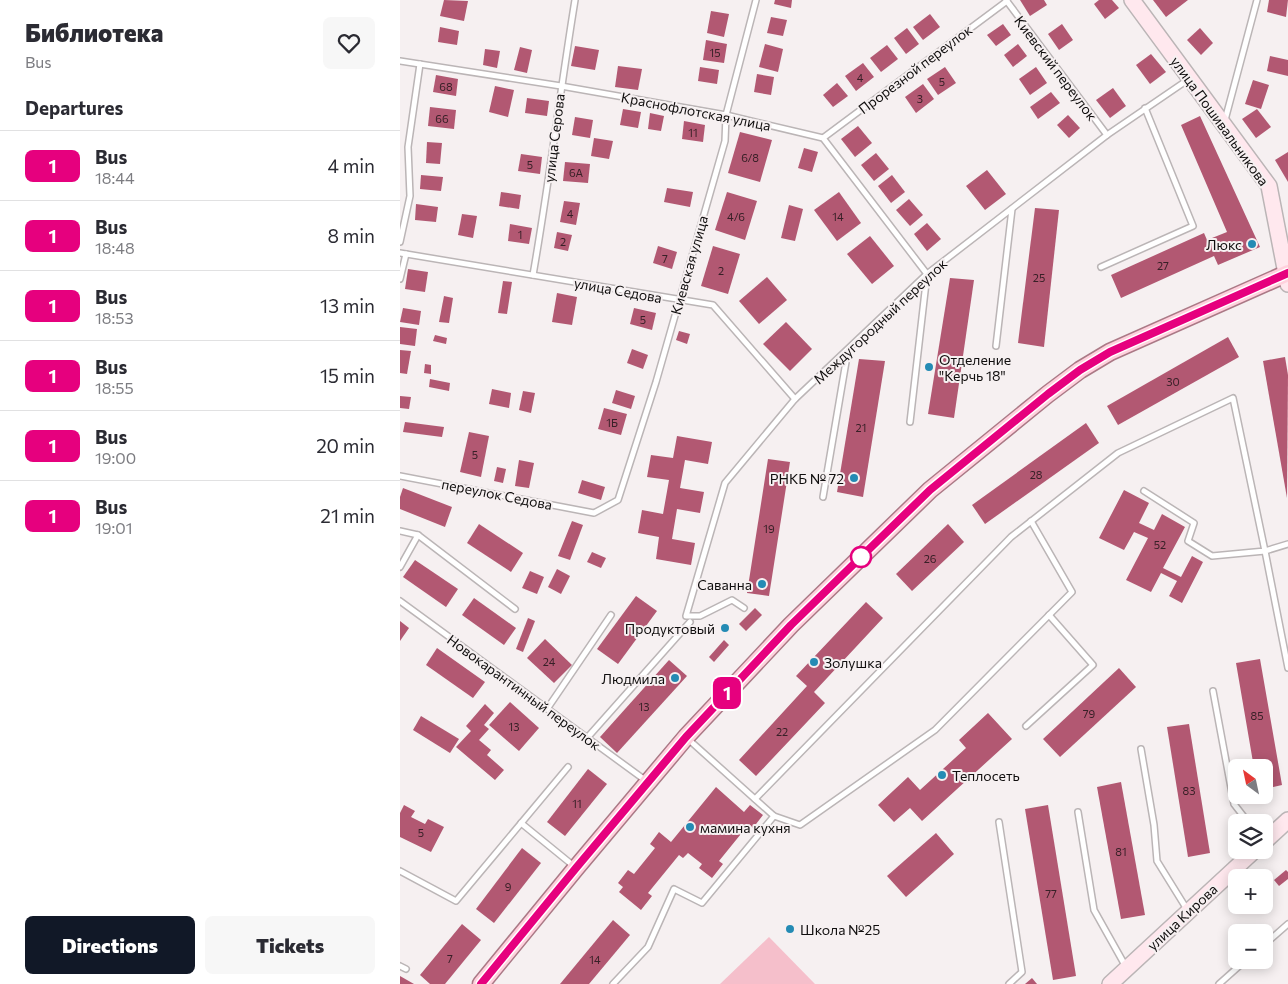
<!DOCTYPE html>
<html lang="en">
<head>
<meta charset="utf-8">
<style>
  body { margin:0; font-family:Commissioner,sans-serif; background:#f7f7f7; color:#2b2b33; height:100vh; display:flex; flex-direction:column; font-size:19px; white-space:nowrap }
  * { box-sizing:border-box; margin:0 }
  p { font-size:16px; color:#7c7c81 }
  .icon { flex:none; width:28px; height:28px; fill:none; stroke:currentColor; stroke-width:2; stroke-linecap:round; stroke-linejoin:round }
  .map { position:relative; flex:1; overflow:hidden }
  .panel { display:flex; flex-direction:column; background:#fff; width:400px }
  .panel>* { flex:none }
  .badge { padding:0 10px; border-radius:8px; font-size:18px; line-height:32px }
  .needle { width:32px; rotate:327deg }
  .buttons { position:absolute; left:828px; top:759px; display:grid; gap:10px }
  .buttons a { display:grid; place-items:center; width:45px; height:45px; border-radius:8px; background:#fff; box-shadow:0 2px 12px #0003; font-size:25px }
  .map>.badge { position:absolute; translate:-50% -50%; box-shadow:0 0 0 2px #fff }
  h2 { padding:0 25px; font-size:19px; line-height:45px }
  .round { display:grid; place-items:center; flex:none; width:52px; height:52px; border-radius:8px; background:#f7f7f7 }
  .summary { display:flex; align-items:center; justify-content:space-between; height:85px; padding:0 25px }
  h1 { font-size:24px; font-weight:800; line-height:38px }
  .primary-button { display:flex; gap:10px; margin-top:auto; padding:10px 25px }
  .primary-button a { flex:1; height:58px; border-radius:8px; background:#111827; color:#fff; font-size:20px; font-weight:800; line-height:58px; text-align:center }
  .primary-button a+a { background:#f7f7f7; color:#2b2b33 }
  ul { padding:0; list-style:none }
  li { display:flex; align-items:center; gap:15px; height:70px; padding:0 25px; border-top:1px solid #e1e1e2 }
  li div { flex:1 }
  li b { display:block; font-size:19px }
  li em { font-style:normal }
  li .badge { min-width:55px; font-weight:700; text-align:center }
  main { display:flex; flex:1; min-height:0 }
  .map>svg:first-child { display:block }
  .grass { fill:#f5bfcb }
  .building { fill:#b25872 }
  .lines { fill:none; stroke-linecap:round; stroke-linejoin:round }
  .lane-casing { stroke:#bbb5b6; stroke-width:8 }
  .secondary-casing { stroke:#bbb5b6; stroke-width:18 }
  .primary-casing { stroke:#ab7986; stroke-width:19 }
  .lane { stroke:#fff; stroke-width:5 }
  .secondary { stroke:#ffe8ee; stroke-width:15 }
  .primary { stroke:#ffd1dd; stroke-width:16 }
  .line-casing { stroke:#fff; stroke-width:11 }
  .line { stroke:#e6007e; stroke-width:8 }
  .poi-dot { fill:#248bb4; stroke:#f6f0f1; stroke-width:2 }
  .stop-dot { fill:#fff; stroke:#e6007e; stroke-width:2.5 }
  .labels { text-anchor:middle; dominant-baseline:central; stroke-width:4; stroke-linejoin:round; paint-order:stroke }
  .number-label { font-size:11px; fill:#382027 }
  .street-label { font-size:14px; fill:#100e0e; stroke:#f6f0f1 }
  .poi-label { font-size:14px; fill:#100e0e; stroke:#f6f0f1; text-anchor:end }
</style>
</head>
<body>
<main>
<section class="panel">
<div class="summary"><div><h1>Библиотека</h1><p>Bus</p></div><a class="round"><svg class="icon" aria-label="heart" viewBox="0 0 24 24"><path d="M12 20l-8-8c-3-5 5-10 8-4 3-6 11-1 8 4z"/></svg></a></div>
<h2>Departures</h2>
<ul>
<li><span class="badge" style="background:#e6007e;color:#fff">1</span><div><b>Bus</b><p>18:44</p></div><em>4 min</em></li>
<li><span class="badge" style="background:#e6007e;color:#fff">1</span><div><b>Bus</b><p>18:48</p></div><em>8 min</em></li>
<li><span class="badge" style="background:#e6007e;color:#fff">1</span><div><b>Bus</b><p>18:53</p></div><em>13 min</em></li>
<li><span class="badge" style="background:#e6007e;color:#fff">1</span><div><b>Bus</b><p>18:55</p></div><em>15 min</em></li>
<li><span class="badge" style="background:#e6007e;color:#fff">1</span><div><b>Bus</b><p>19:00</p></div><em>20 min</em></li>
<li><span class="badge" style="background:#e6007e;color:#fff">1</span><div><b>Bus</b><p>19:01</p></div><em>21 min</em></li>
</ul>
<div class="primary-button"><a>Directions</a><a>Tickets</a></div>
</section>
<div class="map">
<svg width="888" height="984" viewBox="0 0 888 984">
  <rect width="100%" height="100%" fill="#f6f0f1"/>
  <path class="grass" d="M369 937 415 984H320Z"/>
  <g class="building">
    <path d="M44 0 68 1 64 21 40 16Z"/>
    <path d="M375 0H392L391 8 374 4Z"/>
    <path d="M620 0H644L647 5 630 16Z"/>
    <path d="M699 0H712L719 8 705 19 694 4Z"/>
    <path d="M753 0H788L766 17Z"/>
    <path d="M869 0H888L886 17 867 12Z"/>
    <path d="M311 11 329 14 324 37 307 33Z"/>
    <path d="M530 14 540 27 523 40 513 27Z"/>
    <path d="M371 17 387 20 383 36 367 33Z"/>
    <path d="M603 24 611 35 596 46 587 35Z"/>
    <path d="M662 24 673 40 659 50 648 34Z"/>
    <path d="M40 27 59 31 57 45 38 42Z"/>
    <path d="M507 28 519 44 506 54 494 38Z"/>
    <path d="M800 28 813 43 801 55 787 40Z"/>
    <path d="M306 40 327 44 324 63 303 60Z"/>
    <path d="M365 44 383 49 378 72 359 67Z"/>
    <path d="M618 44 627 56 613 67 604 55Z"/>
    <path d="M487 45 498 59 481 72 470 58Z"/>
    <path d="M175 46 199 50 195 70 171 66Z"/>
    <path d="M120 47 132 50 127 73 114 70Z"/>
    <path d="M85 49 100 51 97 68 83 65Z"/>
    <path d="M751 54 766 72 750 84 736 65Z"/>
    <path d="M870 56 888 60V76L867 71Z"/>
    <path d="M463 63 474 77 456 91 445 76Z"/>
    <path d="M218 66 242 69 238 90 215 87Z"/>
    <path d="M300 67 319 70 317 84 298 81Z"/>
    <path d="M545 67 556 83 538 95 527 79Z"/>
    <path d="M636 67 647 83 630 95 619 79Z"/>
    <path d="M357 74 374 77 371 95 354 92Z"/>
    <path d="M36 75 58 79 56 96 33 92Z"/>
    <path d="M853 80 869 85 861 109 845 104Z"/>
    <path d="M437 83 448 96 433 107 423 95Z"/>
    <path d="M523 84 534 99 516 113 505 97Z"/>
    <path d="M95 86 114 90 108 117 89 112Z"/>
    <path d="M713 88 726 106 710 118 696 100Z"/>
    <path d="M651 92 660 103 638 119 630 107Z"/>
    <path d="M127 98 149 101 147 116 125 113Z"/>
    <path d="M30 107 56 110 54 129 28 126Z"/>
    <path d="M223 109 241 112 238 128 220 125Z"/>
    <path d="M857 109 871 127 856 138 842 119Z"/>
    <path d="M250 113 264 116 261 131 248 129Z"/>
    <path d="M668 115 680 128 669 138 657 125Z"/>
    <path d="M800 116 860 247 818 265 814 256 721 298 711 275 804 233 807 240 827 232 781 125Z"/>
    <path d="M175 117 193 120 190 138 172 135Z"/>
    <path d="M284 121 305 125 303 142 282 139Z"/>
    <path d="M458 126 472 143 455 157 441 139Z"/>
    <path d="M340 132 372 140 360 182 328 173Z"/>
    <path d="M194 138 213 141 209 159 191 156Z"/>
    <path d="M27 142 42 143 40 164 26 163Z"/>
    <path d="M404 148 418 152 412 172 398 168Z"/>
    <path d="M888 152V182L875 160Z"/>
    <path d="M476 153 489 169 474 181 461 165Z"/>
    <path d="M121 154 142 157 140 174 118 171Z"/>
    <path d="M165 162 190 164 188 183 163 181Z"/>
    <path d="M587 170 606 194 585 210 566 186Z"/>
    <path d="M21 175 43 177 41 191 20 189Z"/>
    <path d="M492 175 505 192 491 203 478 186Z"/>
    <path d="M267 188 293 192 290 207 264 202Z"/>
    <path d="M101 192 121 195 119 209 99 206Z"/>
    <path d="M327 192 357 201 345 240 315 230Z"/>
    <path d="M439 192 461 223 437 241 414 210Z"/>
    <path d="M509 199 523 215 510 226 496 210Z"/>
    <path d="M164 201 180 203 176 225 160 222Z"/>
    <path d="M16 204 38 207 36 222 15 220Z"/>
    <path d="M389 205 403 209 395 241 381 238Z"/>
    <path d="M635 208 659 210 644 347 618 343Z"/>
    <path d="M62 214 77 216 73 238 58 235Z"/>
    <path d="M527 223 541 239 527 251 514 234Z"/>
    <path d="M110 224 132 228 129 244 108 241Z"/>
    <path d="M157 232 172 235 168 251 154 248Z"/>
    <path d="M470 236 494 266 472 284 447 254Z"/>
    <path d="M258 246 277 252 272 269 253 263Z"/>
    <path d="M313 246 340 254 328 294 301 286Z"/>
    <path d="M8 269 28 272 25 292 5 289Z"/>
    <path d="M367 277 387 300 359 324 339 301Z"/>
    <path d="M550 278 574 280 554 418 528 414Z"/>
    <path d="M103 281 112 282 107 314 98 313Z"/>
    <path d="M157 293 177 297 172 325 152 322Z"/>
    <path d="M44 296 53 298 49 323 39 322Z"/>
    <path d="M3 308 21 311 19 325 0 322Z"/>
    <path d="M234 308 256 313 252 330 230 324Z"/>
    <path d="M386 322 412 349 390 371 363 344Z"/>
    <path d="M0 327 17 329 15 346 0 344Z"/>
    <path d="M279 331 290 334 287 344 276 340Z"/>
    <path d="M35 335 47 338 46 344 33 341Z"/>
    <path d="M828 337 839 357 718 425 707 406Z"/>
    <path d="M232 349 248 355 243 369 227 363Z"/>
    <path d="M0 350 11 351 7 374 0 373Z"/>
    <path d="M885 357 888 375 887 498 863 361Z"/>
    <path d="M459 359 485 361 463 497 437 492Z"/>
    <path d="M25 364 31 365V374L24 373Z"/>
    <path d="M30 379 50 383 49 391 29 387Z"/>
    <path d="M92 389 111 393 109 408 89 404Z"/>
    <path d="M216 390 235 396 231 409 212 403Z"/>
    <path d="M123 391 135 393 131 413 119 410Z"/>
    <path d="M0 396 11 397 9 409 0 408Z"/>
    <path d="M204 408 227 414 221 435 198 429Z"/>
    <path d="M5 422 44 427 42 437 3 432Z"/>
    <path d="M686 423 699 443 585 524 572 505Z"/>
    <path d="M69 432 89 436 81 477 60 472Z"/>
    <path d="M277 436 312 442 308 464 285 460 280 488 304 492 300 513 277 509 272 539 295 543 291 565 256 559 259 537 238 533 242 510 263 514 269 480 247 477 251 455 273 458Z"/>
    <path d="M368 459 390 462 369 596 347 593Z"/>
    <path d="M119 460 134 463 129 488 115 486Z"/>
    <path d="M97 467 106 469 103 483 94 481Z"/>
    <path d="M182 480 205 487 201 500 178 493Z"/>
    <path d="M3 488 52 507 45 527 0 509V497Z"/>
    <path d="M724 490 749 503 739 523 754 530 762 514 785 527 763 568 781 577 792 556 803 562 782 603 769 596 777 581 761 573 751 592 726 580 748 538 734 532 724 550 699 538Z"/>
    <path d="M172 521 183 525 170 560 158 556Z"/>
    <path d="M79 524 123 553 111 572 67 543Z"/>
    <path d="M548 524 564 542 512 591 496 574Z"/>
    <path d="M192 552 206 558 201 568 187 562Z"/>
    <path d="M15 560 58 589 46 607 3 577Z"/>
    <path d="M157 569 170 576 161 594 148 587Z"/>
    <path d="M130 571 144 577 137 594 122 588Z"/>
    <path d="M236 596 257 611 218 664 197 649Z"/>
    <path d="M74 598 116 628 104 645 62 615Z"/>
    <path d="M466 602 483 618 414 692 425 703 356 776 339 760 407 686 396 676Z"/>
    <path d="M355 608 362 615 346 631 339 624Z"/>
    <path d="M128 618 135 621 123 652 116 649Z"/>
    <path d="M0 621 9 628 0 641Z"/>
    <path d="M145 639 172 665 154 683 127 658Z"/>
    <path d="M324 640 329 645 314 662 309 657Z"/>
    <path d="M37 648 85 682 73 698 26 665Z"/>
    <path d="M860 659 882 785 864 789V768H854L836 663Z"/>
    <path d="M269 660 287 676 217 753 200 737Z"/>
    <path d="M719 668 736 687 660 757 643 739Z"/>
    <path d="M110 702 139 728 119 751 89 725Z"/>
    <path d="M85 704 94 713 84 725 89 729 79 740 91 750 87 755 104 770 95 780 56 747 71 731 66 726Z"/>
    <path d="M588 713 612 739 522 821 510 808 494 822 478 805 508 777 520 790 566 748 559 740Z"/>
    <path d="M21 716 59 739 50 753 13 730Z"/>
    <path d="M789 724 810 853 788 857 767 727Z"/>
    <path d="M188 769 207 784 165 836 147 822Z"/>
    <path d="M721 782 745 915 721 919 697 787Z"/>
    <path d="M316 787 344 812 350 805 363 815 353 828 349 824 319 861 323 864 312 878 299 868 302 864 288 853 283 858 279 855 248 893 252 896 241 910 219 892 223 887 218 883 228 870 234 874 255 848 250 844 259 832 271 842Z"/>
    <path d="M4 805 15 811 11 817 25 824 28 819 44 827 31 852 0 837V813Z"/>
    <path d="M648 805 676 976 653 980 625 809Z"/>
    <path d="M536 833 554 854 506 897 487 876Z"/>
    <path d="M122 848 141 863 94 923 76 909Z"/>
    <path d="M886 870 888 872V879L879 886 874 880Z"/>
    <path d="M213 920 230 935 189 984H160Z"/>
    <path d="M62 924 81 940 45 984H30L20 975Z"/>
    <path d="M0 976 14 984H0Z"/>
    <path d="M632 978 637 984H625Z"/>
  </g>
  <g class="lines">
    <defs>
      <g id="lane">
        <path d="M606 0 707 135"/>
        <path d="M0 61 161 86 326 115 423 138 527 274 510 422"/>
        <path d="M825 120 857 0"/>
        <path d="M423 138 607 1"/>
        <path d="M0 242 10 196 8 147 20 64"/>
        <path d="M0 253 313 305 395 399"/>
        <path d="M701 267 793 226 745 108"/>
        <path d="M133 275C149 184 160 92 175 0"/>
        <path d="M0 279 6 254"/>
        <path d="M596 346 612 209"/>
        <path d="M0 476 194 513 218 500 256 382 325 141 326 115 356 0"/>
        <path d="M423 497 448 350"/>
        <path d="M0 531 18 535"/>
        <path d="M888 544 865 551 888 668"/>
        <path d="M0 567 18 535 115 609"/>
        <path d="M0 601 245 780"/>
        <path d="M344 608 332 600 300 616H286L325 483 395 399 527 274 707 135 789 79"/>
        <path d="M813 691 834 804 848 822"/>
        <path d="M147 709 211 615"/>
        <path d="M626 726 693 665 649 615"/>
        <path d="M187 738 290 622"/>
        <path d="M288 739 374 816 400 825 535 730 672 592 631 521"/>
        <path d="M741 749 754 825 757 861 788 911"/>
        <path d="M355 799 611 537 718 453 833 398 865 551 812 556 788 541 794 523 744 491"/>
        <path d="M678 812 694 910 726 967"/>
        <path d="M599 822 622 972 609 984"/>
        <path d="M121 823 175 867"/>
        <path d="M0 871 56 901 168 767"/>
        <path d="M864 945 888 924"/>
        <path d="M0 966 6 969"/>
        <path d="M213 984 248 947 274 889 302 903 374 816"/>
        <path d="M819 984 846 960"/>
      </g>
      <g id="secondary">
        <path d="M732 0 869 186 888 284"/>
        <path d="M864 842 888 820"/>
        <path d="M710 984 855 850"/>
      </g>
      <path id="primary" d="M81 984 176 868 286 737 391 625 530 490 648 394 680 370 710 352 888 273"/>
    </defs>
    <use href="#lane" class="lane-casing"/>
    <use href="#secondary" class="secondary-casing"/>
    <use href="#primary" class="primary-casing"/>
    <use href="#lane" class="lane"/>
    <use href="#secondary" class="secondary"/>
    <use href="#primary" class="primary"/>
  </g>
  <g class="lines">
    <defs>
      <path id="line" d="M81 984 176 868 286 737 391 625 530 490 648 394 680 370 710 352 888 273"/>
    </defs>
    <use href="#line" class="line-casing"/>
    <use href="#line" class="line"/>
  </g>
  <g class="poi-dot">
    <circle cx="852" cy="244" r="5"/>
    <circle cx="529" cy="367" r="5"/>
    <circle cx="454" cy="478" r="5"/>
    <circle cx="362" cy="584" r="5"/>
    <circle cx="325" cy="628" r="5"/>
    <circle cx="414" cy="662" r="5"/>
    <circle cx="275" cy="678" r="5"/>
    <circle cx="542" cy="775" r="5"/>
    <circle cx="290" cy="827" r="5"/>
    <circle cx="390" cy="929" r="5"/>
  </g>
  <circle class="stop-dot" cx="461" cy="557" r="10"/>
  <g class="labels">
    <g class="number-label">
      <text x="315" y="52">15</text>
      <text x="460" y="77">4</text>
      <text x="542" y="81">5</text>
      <text x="46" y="86">68</text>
      <text x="520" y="98">3</text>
      <text x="42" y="118">66</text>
      <text x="293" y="132">11</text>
      <text x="350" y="157">6/8</text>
      <text x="130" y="164">5</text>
      <text x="176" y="172">6А</text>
      <text x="170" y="213">4</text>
      <text x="336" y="216">4/6</text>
      <text x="438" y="216">14</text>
      <text x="120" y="234">1</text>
      <text x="163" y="241">2</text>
      <text x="265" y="258">7</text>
      <text x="763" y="265">27</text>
      <text x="321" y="270">2</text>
      <text x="639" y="277">25</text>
      <text x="243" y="319">5</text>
      <text x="773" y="381">30</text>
      <text x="212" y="422">1Б</text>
      <text x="461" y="427">21</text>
      <text x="75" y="454">5</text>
      <text x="636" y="474">28</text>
      <text x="369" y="528">19</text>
      <text x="760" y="544">52</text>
      <text x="530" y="558">26</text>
      <text x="149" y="661">24</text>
      <text x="244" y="706">13</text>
      <text x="689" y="713">79</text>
      <text x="857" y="715">85</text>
      <text x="114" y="726">13</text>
      <text x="382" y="731">22</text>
      <text x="789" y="790">83</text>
      <text x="177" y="803">11</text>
      <text x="21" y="832">5</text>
      <text x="721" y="851">81</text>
      <text x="108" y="886">9</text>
      <text x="651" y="893">77</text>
      <text x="50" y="958">7</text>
      <text x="195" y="959">14</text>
    </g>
    <g class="street-label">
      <text transform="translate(656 68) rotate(53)">Киевский переулок</text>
      <text transform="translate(515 69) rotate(-37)">Прорезной переулок</text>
      <text transform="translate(296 111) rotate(11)">Краснофлотская улица</text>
      <text transform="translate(820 121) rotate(54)">улица Пошивальникова</text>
      <text transform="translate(154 138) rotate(-83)">улица Серова</text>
      <text transform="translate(289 265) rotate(-74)">Киевская улица</text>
      <text transform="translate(218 290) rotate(10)">улица Седова</text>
      <text transform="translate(480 321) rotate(-43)">Междугородный переулок</text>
      <text transform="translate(97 494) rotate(11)">переулок Седова</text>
      <text transform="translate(124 692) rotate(36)">Новокарантинный переулок</text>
      <text transform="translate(782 917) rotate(-43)">улица Кирова</text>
    </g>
    <g class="poi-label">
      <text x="842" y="244">Люкс</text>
      <text x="539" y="359" text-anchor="start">Отделение<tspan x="539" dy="16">"Керчь 18"</tspan></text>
      <text x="444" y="478">РНКБ № 72</text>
      <text x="352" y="584">Саванна</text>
      <text x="315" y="628">Продуктовый</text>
      <text x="424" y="662" text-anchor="start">Золушка</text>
      <text x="265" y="678">Людмила</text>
      <text x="552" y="775" text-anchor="start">Теплосеть</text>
      <text x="300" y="827" text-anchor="start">мамина кухня</text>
      <text x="400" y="929" text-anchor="start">Школа №25</text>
    </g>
  </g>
</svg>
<div class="buttons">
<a><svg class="needle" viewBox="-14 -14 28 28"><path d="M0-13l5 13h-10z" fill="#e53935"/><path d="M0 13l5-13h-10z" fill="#7c7c81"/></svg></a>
<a><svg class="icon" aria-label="layers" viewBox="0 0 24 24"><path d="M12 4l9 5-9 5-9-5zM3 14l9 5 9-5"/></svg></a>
<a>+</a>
<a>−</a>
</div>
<b class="badge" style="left:327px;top:693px;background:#e6007e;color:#fff">1</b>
</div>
</main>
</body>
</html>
